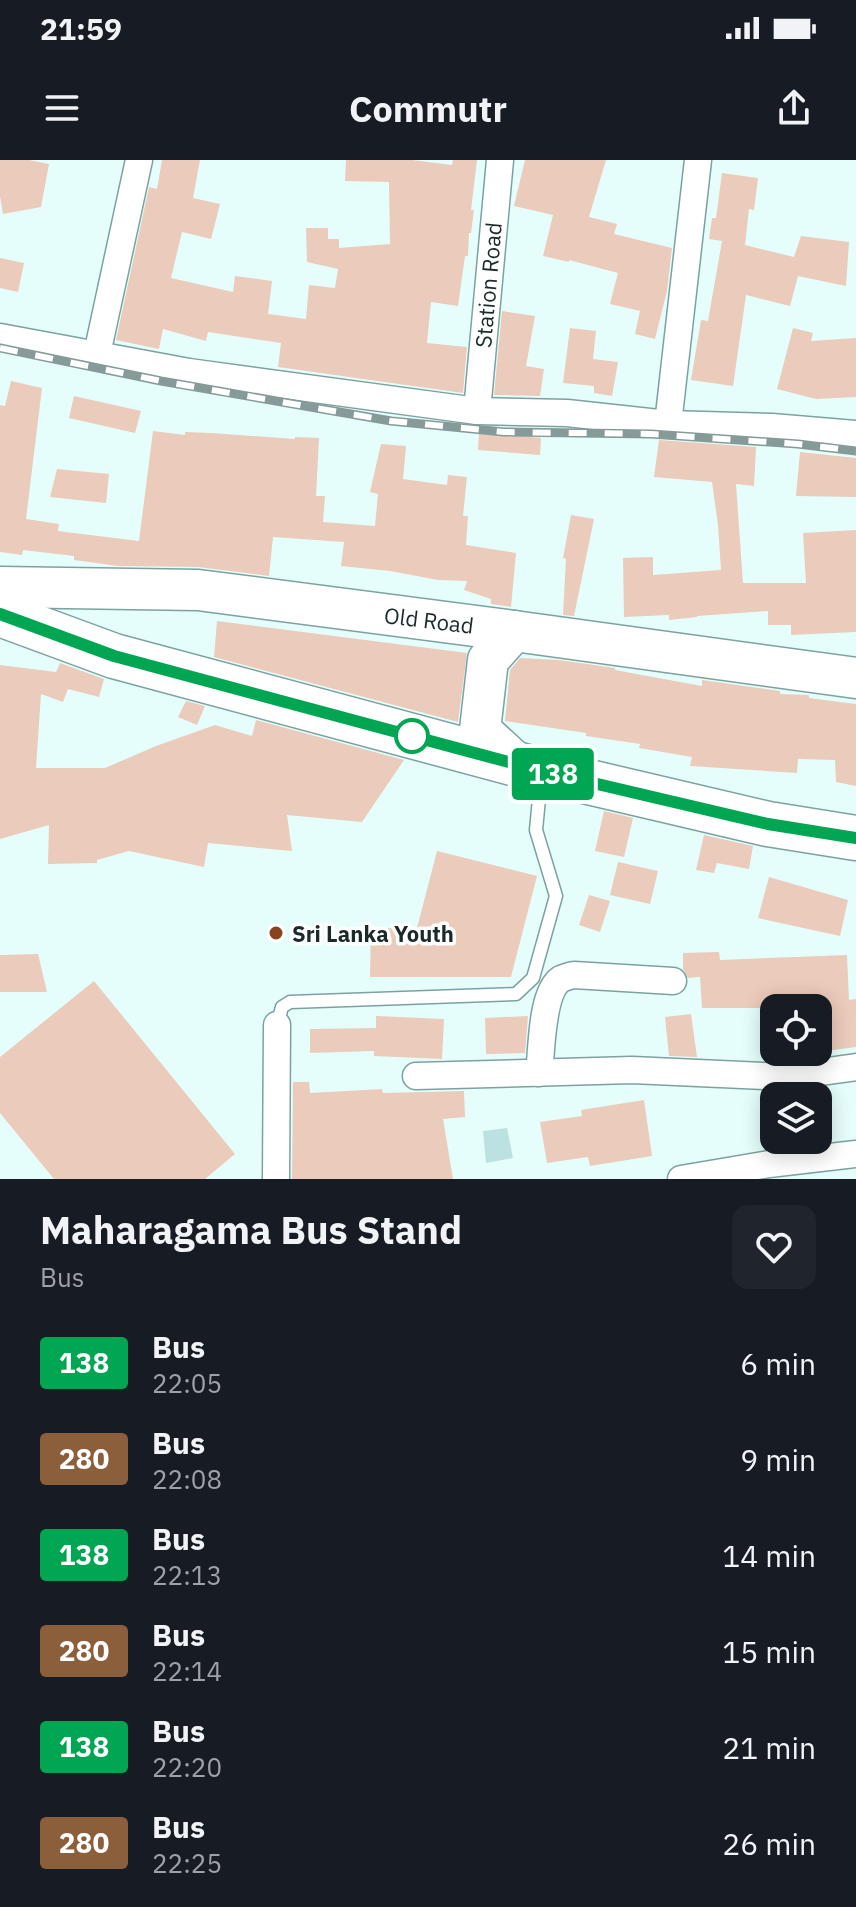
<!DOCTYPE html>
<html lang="en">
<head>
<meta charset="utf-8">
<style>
  body { margin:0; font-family:"IBM Plex Sans",sans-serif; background:#20242c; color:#f1f3f6; height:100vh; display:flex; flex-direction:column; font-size:30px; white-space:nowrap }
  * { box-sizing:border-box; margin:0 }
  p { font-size:26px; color:#9ea1a6 }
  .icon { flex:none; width:44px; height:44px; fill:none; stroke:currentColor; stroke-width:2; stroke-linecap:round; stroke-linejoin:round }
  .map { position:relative; height:1019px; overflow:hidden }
  .sheet { display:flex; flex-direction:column; background:#171b24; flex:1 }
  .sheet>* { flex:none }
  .badge { padding:0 16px; border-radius:6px; font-size:28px; line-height:52px }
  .buttons { position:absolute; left:760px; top:834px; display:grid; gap:16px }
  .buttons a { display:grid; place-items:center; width:72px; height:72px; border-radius:16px; background:#171b24; box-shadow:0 4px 20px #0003; font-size:40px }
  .map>.badge { position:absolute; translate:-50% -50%; box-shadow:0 0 0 4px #fff }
  .round { display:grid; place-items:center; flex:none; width:84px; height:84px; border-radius:16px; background:#20242c }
  .headline { display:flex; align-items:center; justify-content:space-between; height:136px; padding:0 40px }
  h1 { font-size:38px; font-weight:800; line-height:60px }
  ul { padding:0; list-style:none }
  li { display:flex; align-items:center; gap:24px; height:96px; padding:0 40px }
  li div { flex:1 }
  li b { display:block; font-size:30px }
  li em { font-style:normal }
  li .badge { min-width:88px; font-weight:700; text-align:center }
  .status { display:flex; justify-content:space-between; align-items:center; height:56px; padding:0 40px; background:#171b24; direction:ltr }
  .status svg { height:22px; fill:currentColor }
  header { display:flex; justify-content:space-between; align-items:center; height:104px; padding:0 40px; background:#171b24; font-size:36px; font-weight:800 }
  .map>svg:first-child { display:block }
  .green { fill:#bbe2e0 }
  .building { fill:#ebcbbb }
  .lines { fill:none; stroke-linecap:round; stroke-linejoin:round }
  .lane-casing { stroke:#7ba2a0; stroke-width:15 }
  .street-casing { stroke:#7ba2a0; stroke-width:29 }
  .primary-casing { stroke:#7ba2a0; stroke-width:43 }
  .highway-casing { stroke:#7ba2a0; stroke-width:47 }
  .lane { stroke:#fff; stroke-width:12 }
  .street { stroke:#fff; stroke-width:26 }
  .primary { stroke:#fff; stroke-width:40 }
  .highway { stroke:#fff; stroke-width:44 }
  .rail-casing { stroke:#869b99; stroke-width:9 }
  .rail { stroke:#fff; stroke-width:6; stroke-dasharray:18; stroke-linecap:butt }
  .line-casing { stroke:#fff; stroke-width:18 }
  .line { stroke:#00a651; stroke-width:12 }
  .stop-dot { fill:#fff; stroke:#00a651; stroke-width:4 }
  .poi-dot { fill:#8a441d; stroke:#fff; stroke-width:3 }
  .labels { text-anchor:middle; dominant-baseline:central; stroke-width:7; stroke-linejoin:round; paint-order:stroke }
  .street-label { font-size:22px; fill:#1a2a29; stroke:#fff }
  .poi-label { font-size:22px; font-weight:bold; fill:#1a2a29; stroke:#fff; text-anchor:start }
</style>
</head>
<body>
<div class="status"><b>21:59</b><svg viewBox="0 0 49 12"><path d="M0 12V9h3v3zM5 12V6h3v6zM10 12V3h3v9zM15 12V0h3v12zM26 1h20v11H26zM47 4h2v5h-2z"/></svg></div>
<header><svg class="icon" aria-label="menu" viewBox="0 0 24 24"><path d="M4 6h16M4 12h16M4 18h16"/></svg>Commutr<svg class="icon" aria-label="share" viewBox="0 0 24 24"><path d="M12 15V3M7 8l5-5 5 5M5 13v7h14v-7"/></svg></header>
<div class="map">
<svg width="856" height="1019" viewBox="0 0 856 1019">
  <rect width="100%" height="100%" fill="#e5fefc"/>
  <path class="green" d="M507 968 513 998 486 1003 483 971Z"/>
  <g class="building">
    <path d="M0 0H29L49 4 41 47 3 54 0 36Z"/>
    <path d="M162 0H200L193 38 220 44 211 79 182 72 171 118 233 132 235 116 272 121 268 154 306 159 309 125 335 128 338 109 307 102 306 68H328V79H339V88L390 84 389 22 345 21 346 0H412L452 5 453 0H477L471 50H474L471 73H469L468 96H465L458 146 431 142 427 183 467 187 463 233 278 207 281 183 208 172 206 181 163 169 159 189 116 180 149 27 157 29Z"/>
    <path d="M525 0H606L589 57 617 64 614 74 672 88 667 131 655 179 635 174 640 151 610 144 618 113 569 100V102L543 96 553 55 514 46Z"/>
    <path d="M722 13 758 18 754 50 749 49 745 85 794 97 801 76 849 82 846 126 798 116 790 146 746 135 733 226 691 220 701 160 708 161 722 81 709 79 712 58H716Z"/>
    <path d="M0 98 24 103 18 132 0 128Z"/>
    <path d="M502 151 535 156 526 206 544 209 540 236 494 235Z"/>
    <path d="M570 168 596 171 593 199 618 202 612 236 594 233V226L563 223Z"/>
    <path d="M793 168 813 173 811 181 856 178V237L816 239 777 229Z"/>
    <path d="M11 221 42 228 26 359 59 364 58 371 139 381 153 271 185 275V272L211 273 295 279V277L319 278 316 336H325L323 362 375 366 378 334 370 332 381 284 406 286 403 319 447 325 448 315 467 317 463 356H468L466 385 516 393 511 447 491 444V439L464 430 467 421 438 420 390 411 341 406 344 382 273 377 269 416 198 407 118 406 74 400V396L23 390 22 395 0 392V245L5 246Z"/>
    <path d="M74 236 141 251 135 273 69 258Z"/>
    <path d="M479 272 541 278 540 295 478 290Z"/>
    <path d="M659 280 756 287 754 326 736 324 743 423H806L803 373 856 370V472L791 475V465H768V451L697 456V457L669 460V455L624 457 623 398 653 397V415L721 410 718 365 712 322 654 317Z"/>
    <path d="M800 292 856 298V337L796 336Z"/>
    <path d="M57 309 109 314 106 343 50 337Z"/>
    <path d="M571 355 594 359 574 456 563 455 566 399 563 398Z"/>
    <path d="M217 461 467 493 458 562 214 497Z"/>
    <path d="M520 498 559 500 615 508V510L702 526V520L780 531V534L809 535V538L856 544V626L836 622 835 600 798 599 797 613 690 606 692 597 639 588 640 584 586 576V573L505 561 510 510Z"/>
    <path d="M60 503 104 519 99 537 68 529 63 542 41 534 36 608H105L156 586 215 565 252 576 256 560 404 600 362 662 287 655 292 691 208 683 204 707 129 691 97 700V703L48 704 49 665 0 679V505L56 512Z"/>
    <path d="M186 541 205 546 197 565 178 557Z"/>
    <path d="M604 651 633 658 624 697 595 691Z"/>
    <path d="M704 675 753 686 749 709 717 703 714 713 696 710Z"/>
    <path d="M437 691 537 716 511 817H370L371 768H417Z"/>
    <path d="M618 702 658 711 650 744 610 735Z"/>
    <path d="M769 717 848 740 840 776 758 758Z"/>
    <path d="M589 735 610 741 600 772 579 765Z"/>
    <path d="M719 792 720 800 847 795 849 840 856 839V887L818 892V848H702L700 817 688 818 683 809V793Z"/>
    <path d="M38 794 47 832H0V795Z"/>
    <path d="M94 821 235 994 205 1019H54L0 953V897Z"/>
    <path d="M691 854 697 897 669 896 665 857Z"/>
    <path d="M376 856 444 859 442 899 374 896V891L310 893V869L376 868Z"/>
    <path d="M528 856 525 893 486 894 485 858Z"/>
    <path d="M293 922H309L310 933 382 929 383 933 464 931 465 957 443 959 453 1019H292Z"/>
    <path d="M644 940 652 996 590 1006 588 997 547 1003 540 962 582 956 581 950Z"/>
  </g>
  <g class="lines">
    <defs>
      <path id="lane" d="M277 865 282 847 290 842 516 834 533 818 556 736 536 670 541 618"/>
      <g id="street">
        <path d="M0 177 189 212 477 251 567 253 668 264 772 267 856 274"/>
        <path d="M97 194 139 0"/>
        <path d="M477 251 500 0"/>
        <path d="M668 264 698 0"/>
        <path d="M539 913C542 890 541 832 561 819 563 818 572 815 574 815L673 821"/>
        <path d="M416 916 632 910 785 917 856 907"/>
        <path d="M276 1019 277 865"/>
        <path d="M681 1019 769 1004 856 994"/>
      </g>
      <g id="primary">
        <path d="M0 427 198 430 514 471 856 518"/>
        <path d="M514 471 488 500 480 570 517 604"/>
      </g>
      <path id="highway" d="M0 454 114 496 542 611 768 664 856 678"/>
    </defs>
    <use href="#lane" class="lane-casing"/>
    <use href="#street" class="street-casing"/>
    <use href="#primary" class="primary-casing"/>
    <use href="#highway" class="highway-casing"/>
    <use href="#lane" class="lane"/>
    <use href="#street" class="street"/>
    <use href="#primary" class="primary"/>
    <use href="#highway" class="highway"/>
    <defs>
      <path id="rail" d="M0 188 161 221 391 261 504 272 651 274 798 284 856 291"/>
    </defs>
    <use href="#rail" class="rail-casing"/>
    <use href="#rail" class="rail"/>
  </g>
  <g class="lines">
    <defs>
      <path id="line" d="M0 454 114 496 542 611 768 664 856 678"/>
    </defs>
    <use href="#line" class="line-casing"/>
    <use href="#line" class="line"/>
  </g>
  <circle class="stop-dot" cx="412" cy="576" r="16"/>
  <circle class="poi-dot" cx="276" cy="773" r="8"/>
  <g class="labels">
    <g class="street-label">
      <text transform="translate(488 125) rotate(-85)">Station Road</text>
      <text transform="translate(429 460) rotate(7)">Old Road</text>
    </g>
    <g class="poi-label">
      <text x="292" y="773">Sri Lanka Youth</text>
    </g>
  </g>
</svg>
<div class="buttons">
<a><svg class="icon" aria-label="locate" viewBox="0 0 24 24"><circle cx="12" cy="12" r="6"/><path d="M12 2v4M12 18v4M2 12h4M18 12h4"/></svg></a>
<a><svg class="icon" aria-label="layers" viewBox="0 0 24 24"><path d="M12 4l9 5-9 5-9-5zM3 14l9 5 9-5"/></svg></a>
</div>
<b class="badge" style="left:553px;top:614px;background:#00a651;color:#fff">138</b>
</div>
<section class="sheet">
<div class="headline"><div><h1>Maharagama Bus Stand</h1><p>Bus</p></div><a class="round"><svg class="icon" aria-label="heart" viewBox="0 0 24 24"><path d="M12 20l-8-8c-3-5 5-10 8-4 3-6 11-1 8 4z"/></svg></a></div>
<ul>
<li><span class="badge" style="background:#00a651;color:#fff">138</span><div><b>Bus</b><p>22:05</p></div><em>6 min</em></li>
<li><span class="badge" style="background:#8b5e3c;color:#fff">280</span><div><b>Bus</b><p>22:08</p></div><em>9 min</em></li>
<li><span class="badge" style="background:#00a651;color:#fff">138</span><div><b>Bus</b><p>22:13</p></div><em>14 min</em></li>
<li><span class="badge" style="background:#8b5e3c;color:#fff">280</span><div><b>Bus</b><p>22:14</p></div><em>15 min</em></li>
<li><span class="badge" style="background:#00a651;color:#fff">138</span><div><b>Bus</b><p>22:20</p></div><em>21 min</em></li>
<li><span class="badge" style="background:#8b5e3c;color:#fff">280</span><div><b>Bus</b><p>22:25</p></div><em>26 min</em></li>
</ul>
</section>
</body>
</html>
